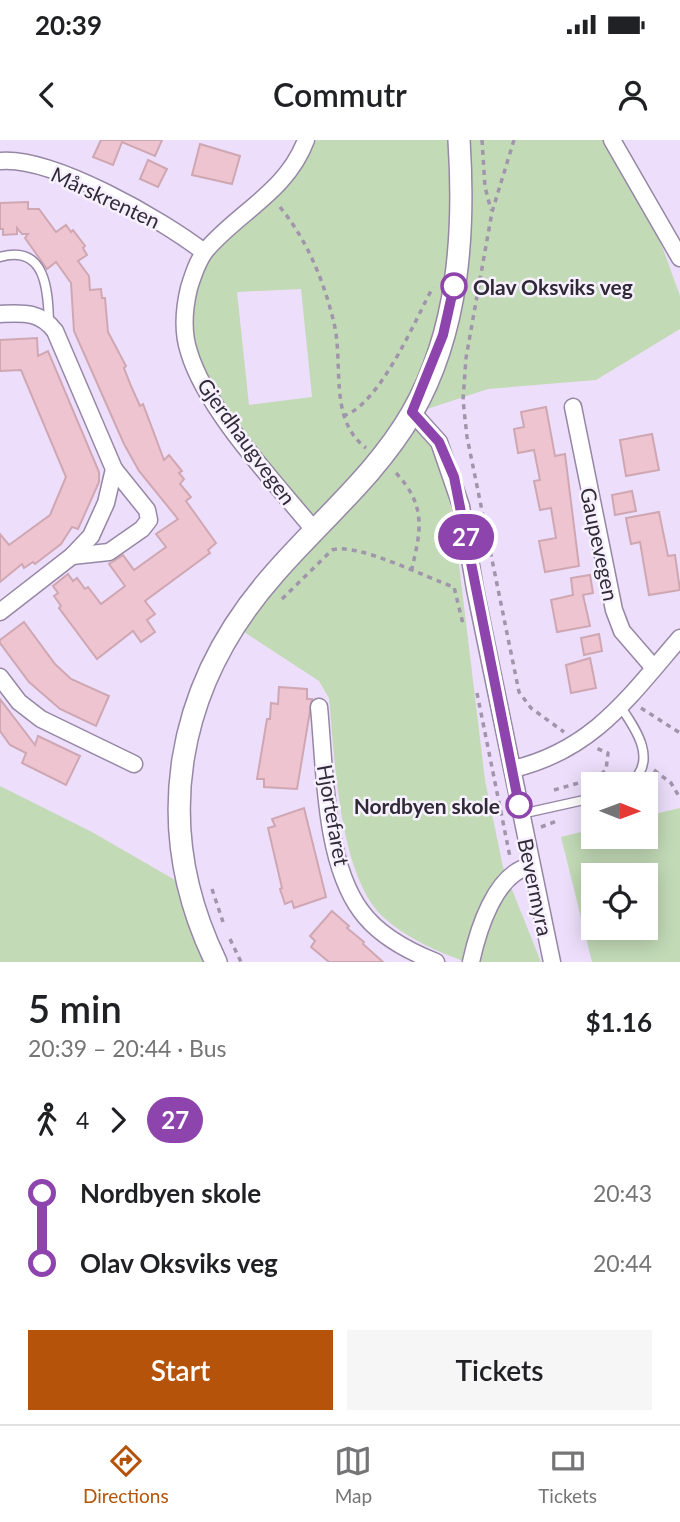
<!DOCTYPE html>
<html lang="en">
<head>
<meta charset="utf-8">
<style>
  body { margin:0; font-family:Lato,sans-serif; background:#f6f6f6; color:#202124; height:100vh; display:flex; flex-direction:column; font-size:26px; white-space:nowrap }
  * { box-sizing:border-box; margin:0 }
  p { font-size:23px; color:#757577 }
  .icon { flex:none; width:38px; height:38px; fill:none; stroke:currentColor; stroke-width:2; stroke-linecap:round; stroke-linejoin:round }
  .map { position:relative; height:822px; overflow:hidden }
  .side { display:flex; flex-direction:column; background:#fff; flex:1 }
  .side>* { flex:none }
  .badge { padding:0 14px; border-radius:23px; font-size:24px; line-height:46px }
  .needle { width:46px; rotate:91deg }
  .buttons { position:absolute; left:581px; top:632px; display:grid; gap:14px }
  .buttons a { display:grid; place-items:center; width:77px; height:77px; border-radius:0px; background:#fff; box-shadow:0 4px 18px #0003; font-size:35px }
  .map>.badge { position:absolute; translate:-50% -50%; box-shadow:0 0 0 4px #fff }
  .legs { display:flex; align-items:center; gap:10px; height:77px; padding:0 28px; font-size:23px }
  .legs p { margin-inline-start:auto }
  .overview { display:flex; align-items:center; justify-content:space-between; height:119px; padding:0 28px }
  h1 { font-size:38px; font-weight:600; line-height:52px }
  .action { display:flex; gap:14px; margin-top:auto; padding:14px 28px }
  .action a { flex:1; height:80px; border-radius:0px; background:#b45309; color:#fff; font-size:28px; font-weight:600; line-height:80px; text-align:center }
  .action a+a { background:#f6f6f6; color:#202124 }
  ul { padding:0 28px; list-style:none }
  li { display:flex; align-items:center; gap:24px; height:70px; font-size:26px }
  li i { display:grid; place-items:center; width:10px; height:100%; margin:0 9px; background:currentColor }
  li i::after { content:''; width:18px; height:18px; margin:-9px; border:5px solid; border-radius:50%; background:#fff }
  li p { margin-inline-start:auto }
  li:first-child i { background:linear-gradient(#0000 50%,currentColor 0) }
  li:last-child i { background:linear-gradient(currentColor 50%,#0000 0) }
  .status { display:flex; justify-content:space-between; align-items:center; height:49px; padding:0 35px; background:#fff; direction:ltr }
  .status svg { height:19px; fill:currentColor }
  header { display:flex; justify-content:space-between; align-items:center; height:91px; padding:0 28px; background:#fff; font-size:32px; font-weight:600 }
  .tab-bar { display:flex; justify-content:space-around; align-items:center; height:98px; border-top:2px solid #e0e0e0; background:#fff; font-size:19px; color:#757577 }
  .tab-bar a { display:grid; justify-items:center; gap:4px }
  .tab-bar .on { color:#b45309 }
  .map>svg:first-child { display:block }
  .green { fill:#c2dab6; fill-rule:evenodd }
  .building { fill:#edc4d0; stroke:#cfa7b2; stroke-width:2 }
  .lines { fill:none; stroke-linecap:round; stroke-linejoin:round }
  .service-casing { stroke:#9787a6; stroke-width:11 }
  .minor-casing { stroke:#9787a6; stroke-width:19 }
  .tertiary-casing { stroke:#9787a6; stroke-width:24 }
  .path { stroke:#a095ab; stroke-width:3.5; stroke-dasharray:5 5; stroke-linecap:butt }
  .service { stroke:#fff; stroke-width:8 }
  .minor { stroke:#fff; stroke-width:16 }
  .tertiary { stroke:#fff; stroke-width:21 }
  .line-1-casing { stroke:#fff; stroke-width:16 }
  .line-1 { stroke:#8e44ad; stroke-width:10 }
  .stop-1-dot { fill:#fff; stroke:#8e44ad; stroke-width:3.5 }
  .labels { text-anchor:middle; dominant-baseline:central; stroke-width:5; stroke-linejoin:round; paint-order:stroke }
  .street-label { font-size:21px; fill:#302936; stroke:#f7f0fe }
  .stop-label { font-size:21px; font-weight:bold; fill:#302936; stroke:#f7f0fe; text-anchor:start }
</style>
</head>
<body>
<div class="status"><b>20:39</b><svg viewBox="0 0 49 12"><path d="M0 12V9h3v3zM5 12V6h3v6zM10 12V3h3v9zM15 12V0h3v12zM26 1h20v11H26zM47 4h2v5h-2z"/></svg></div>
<header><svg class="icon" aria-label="back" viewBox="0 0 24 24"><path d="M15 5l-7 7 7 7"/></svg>Commutr<svg class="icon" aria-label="person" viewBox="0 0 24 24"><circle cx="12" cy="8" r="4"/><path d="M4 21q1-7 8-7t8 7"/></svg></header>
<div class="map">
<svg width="680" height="822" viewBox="0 0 680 822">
  <rect width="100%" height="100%" fill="#eddffb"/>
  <g class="green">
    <path d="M317 0H608L658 95 680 156V189L596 240 488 249 424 270 453 375 485 640 503 727 541 822C526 822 478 822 466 822 438 812 406 798 383 777 338 734 335 617 329 558L319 541 238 488 303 387 233 296 179 183 184 136 266 60ZM301 149 312 257 249 265 237 152Z"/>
    <path d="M0 646 92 692 182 744 210 822H0Z"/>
    <path d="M680 668V822H592L561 697 593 689V696H646V676ZM646 735V788H593V735Z"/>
  </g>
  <g class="building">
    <path d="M101 0H162L155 16 122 2 113 25 93 17Z"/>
    <path d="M200 4 240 16 232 44 192 35Z"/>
    <path d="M148 20 167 29 158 47 140 39Z"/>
    <path d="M28 62V69H39L56 92 66 85 71 92 73 90 85 106 83 108 87 115 78 121 89 136 90 150 101 149 102 158H105L108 192 126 226 124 228 131 246 140 266 143 264 164 320 169 315 182 331 179 333 184 339 180 344 191 357 186 361 216 403 208 410 210 413 145 461 155 474 147 480 155 492 141 502 133 491 97 519 59 468 61 466 54 456 58 453 53 446 68 434 73 441 77 438 85 449 88 447 101 464 125 446 109 424 123 415 134 430 166 407 156 394 178 379 139 331 124 304 74 191 71 143 56 122 47 129 25 98 28 94H22L17 88V94L3 95V89H0V63Z"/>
    <path d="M37 198 38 216 48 211 99 332V342L78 389 72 387 61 404 35 424 33 422 24 428 22 424 0 442V394L9 405 50 375 66 337 21 230 0 231V200Z"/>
    <path d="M546 267 555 316 565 314 579 426 545 432 539 401 556 398 551 368 540 370 534 341 540 340 534 310 518 313 514 289 524 287 521 272Z"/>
    <path d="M652 294 659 330 626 336 620 300Z"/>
    <path d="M632 351 636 371 615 375 612 355Z"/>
    <path d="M659 372 668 416 675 415 680 450 649 455 640 402 631 404 626 378Z"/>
    <path d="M590 435 593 453 583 455 590 486 557 492 551 460 573 455 571 438Z"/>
    <path d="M24 482 55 524 71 539 109 556 96 586 60 569 29 542 0 503V500Z"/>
    <path d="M599 494 602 511 584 515 581 498Z"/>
    <path d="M590 518 596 548 571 553 566 525Z"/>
    <path d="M279 547 307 549V559H312L297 649 264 647V639H257L267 579H270L271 563 278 564Z"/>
    <path d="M0 559 35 605 38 596 80 616 66 645 22 623 26 613 10 605 0 591Z"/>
    <path d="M304 668 326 757 294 768 292 761 285 764 280 749 282 748 268 688 275 686 272 679Z"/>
    <path d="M332 771 349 786 347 788 364 802 363 804 383 822H329L311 807 315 801 310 796Z"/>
  </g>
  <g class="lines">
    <defs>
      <g id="service">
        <path d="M0 117C46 104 48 151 49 182"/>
        <path d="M620 566C636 589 659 622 629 644"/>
        <path d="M521 674 593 658"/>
      </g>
      <g id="minor">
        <path d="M306 0C287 51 240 71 207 109 198 119 193 135 189 148 184 169 182 191 189 212 206 270 275 342 314 390"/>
        <path d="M612 0 680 118"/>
        <path d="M0 21C52 16 163 80 204 112"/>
        <path d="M0 174C23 173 40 171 55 191L114 329 106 363 91 396 72 416 0 472"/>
        <path d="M573 267 614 470 622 491 654 528"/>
        <path d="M412 272 439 302 461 366 475 449 552 822"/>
        <path d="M72 416 109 412 142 389 149 380 147 370 114 329"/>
        <path d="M0 537 19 562 41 579 134 624"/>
        <path d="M319 567C325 628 324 721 361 771 379 796 408 811 436 822"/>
        <path d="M513 629C593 610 629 557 680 498"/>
        <path d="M471 822C478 790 495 734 530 726"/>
      </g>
      <path id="tertiary" d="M216 822C150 686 175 546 274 434 320 381 377 334 412 273 459 191 465 92 459 0"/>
    </defs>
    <use href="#service" class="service-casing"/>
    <use href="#minor" class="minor-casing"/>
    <use href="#tertiary" class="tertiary-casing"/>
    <g class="path">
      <path d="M482 0 485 47 491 70"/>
      <path d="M514 0 492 72 466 218 463 260 467 297 519 552 531 568 564 592"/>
      <path d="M280 67C307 100 324 141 334 183 344 225 328 279 366 308"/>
      <path d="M343 276C380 265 416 178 433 147"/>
      <path d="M396 333C427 366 421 391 411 432"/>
      <path d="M282 459 332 410C357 402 427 438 454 447L463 484"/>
      <path d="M477 553 510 717"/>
      <path d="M641 568 680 593"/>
      <path d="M654 630 671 643 680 658"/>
      <path d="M554 650 596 638 606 630 608 613 596 608"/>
      <path d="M541 687 557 681"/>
      <path d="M212 749 223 782"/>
      <path d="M230 799 241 822"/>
    </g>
    <use href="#service" class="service"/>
    <use href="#minor" class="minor"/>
    <use href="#tertiary" class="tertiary"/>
  </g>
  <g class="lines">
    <defs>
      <path id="line-1" d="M454 146 443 195 412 272 439 302 454 337 519 665"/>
    </defs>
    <use href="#line-1" class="line-1-casing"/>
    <use href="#line-1" class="line-1"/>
  </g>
  <g class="stop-1-dot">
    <circle cx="454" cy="146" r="12"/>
    <circle cx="519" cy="665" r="12"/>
  </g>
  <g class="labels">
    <g class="street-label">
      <text transform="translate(106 57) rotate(25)">Mårskrenten</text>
      <text transform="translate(247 301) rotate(54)">Gjerdhaugvegen</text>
      <text transform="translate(600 404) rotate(78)">Gaupevegen</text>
      <text transform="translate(334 675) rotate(80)">Hjortefaret</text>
      <text transform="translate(536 747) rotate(78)">Bevermyra</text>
    </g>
    <g class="stop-label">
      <text x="473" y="146">Olav Oksviks veg</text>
      <text x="500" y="665" text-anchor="end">Nordbyen skole</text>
    </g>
  </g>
</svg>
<div class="buttons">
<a><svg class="needle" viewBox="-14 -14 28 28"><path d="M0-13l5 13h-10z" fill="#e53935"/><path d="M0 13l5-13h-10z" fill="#757577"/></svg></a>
<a><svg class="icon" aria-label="locate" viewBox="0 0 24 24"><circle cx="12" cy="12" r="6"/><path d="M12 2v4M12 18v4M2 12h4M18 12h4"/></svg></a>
</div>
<b class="badge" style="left:466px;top:397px;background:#8e44ad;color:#fff">27</b>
</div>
<section class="side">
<div class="overview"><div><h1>5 min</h1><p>20:39 – 20:44 · Bus</p></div><b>$1.16</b></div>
<div class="legs"><svg class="icon" aria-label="walk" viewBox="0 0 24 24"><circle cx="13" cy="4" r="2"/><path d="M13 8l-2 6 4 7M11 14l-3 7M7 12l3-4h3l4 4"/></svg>4<svg class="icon" aria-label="forward" viewBox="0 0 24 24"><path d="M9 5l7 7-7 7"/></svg><b class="badge" style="background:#8e44ad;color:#fff">27</b></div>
<ul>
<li><i style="color:#8e44ad"></i><b>Nordbyen skole</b><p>20:43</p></li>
<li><i style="color:#8e44ad"></i><b>Olav Oksviks veg</b><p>20:44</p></li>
</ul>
<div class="action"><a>Start</a><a>Tickets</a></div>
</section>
<nav class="tab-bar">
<a class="on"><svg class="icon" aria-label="directions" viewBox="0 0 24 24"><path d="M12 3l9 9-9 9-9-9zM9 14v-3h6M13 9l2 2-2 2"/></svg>Directions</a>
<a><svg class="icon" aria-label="map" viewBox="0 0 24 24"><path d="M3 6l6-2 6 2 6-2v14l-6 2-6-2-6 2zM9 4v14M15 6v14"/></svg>Map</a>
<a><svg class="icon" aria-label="tickets" viewBox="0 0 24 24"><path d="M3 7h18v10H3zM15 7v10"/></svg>Tickets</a>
</nav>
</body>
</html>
